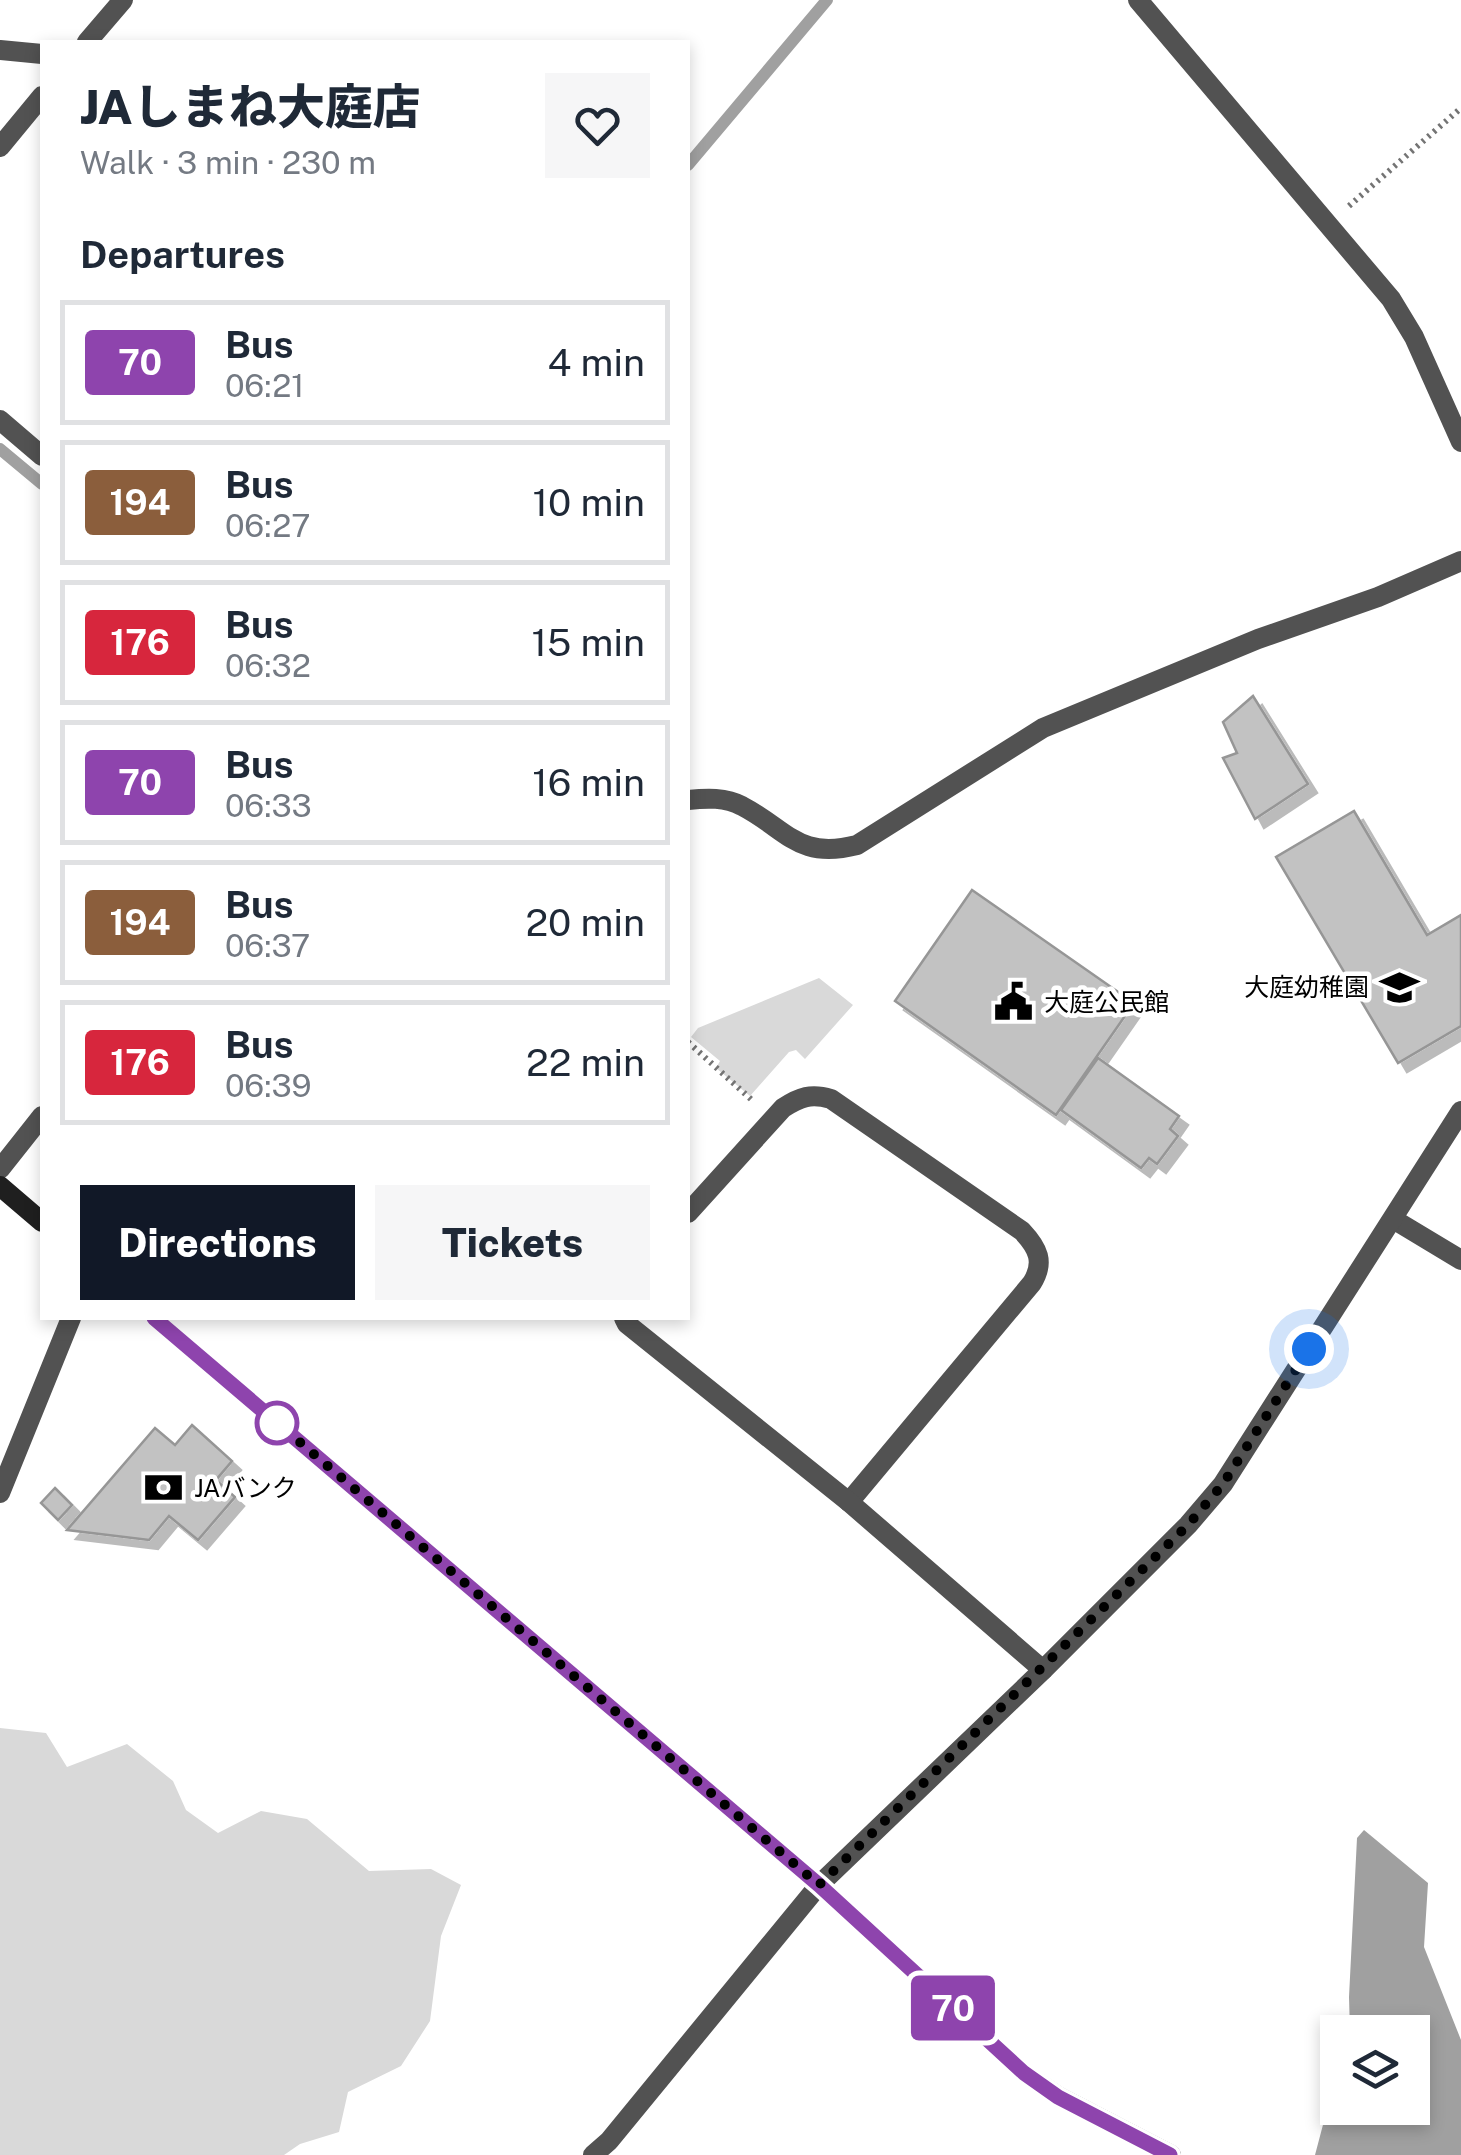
<!DOCTYPE html>
<html lang="en">
<head>
<meta charset="utf-8">
<style>
  body { margin:0; font-family:"Public Sans","Noto Sans JP",sans-serif; background:#f6f6f7; color:#1f2937; height:100vh; display:flex; flex-direction:column; font-size:38px; white-space:nowrap }
  * { box-sizing:border-box; margin:0 }
  p { font-size:32px; color:#747a83 }
  .icon { flex:none; width:55px; height:55px; fill:none; stroke:currentColor; stroke-width:2; stroke-linecap:round; stroke-linejoin:round }
  .map { position:relative; flex:1; overflow:hidden }
  .panel { position:absolute; left:40px; top:40px; width:650px; height:1280px; display:flex; flex-direction:column; background:#fff; border-radius:0px; box-shadow:0 5px 15px #0003 }
  .panel>* { flex:none }
  .badge { padding:0 20px; border-radius:8px; font-size:35px; line-height:65px }
  .controls { position:absolute; left:1320px; top:2015px; display:grid; gap:20px }
  .controls a { display:grid; place-items:center; width:110px; height:110px; border-radius:0px; background:#fff; box-shadow:0 5px 15px #0003; font-size:50px }
  .you { position:absolute; width:50px; height:50px; margin:-25px; border:8px solid #fff; border-radius:50%; background:#1a73e8; box-shadow:0 0 0 15px #1a73e833 }
  .map>.badge { position:absolute; translate:-50% -50%; box-shadow:0 0 0 5px #fff }
  h2 { padding:0 40px; font-size:38px; line-height:90px }
  .round { display:grid; place-items:center; flex:none; width:105px; height:105px; border-radius:0px; background:#f6f6f7 }
  .head { display:flex; align-items:center; justify-content:space-between; height:170px; padding:0 40px }
  h1 { font-size:48px; font-weight:800; line-height:75px }
  .button { display:flex; gap:20px; margin-top:auto; padding:20px 40px }
  .button a { flex:1; height:115px; border-radius:0px; background:#111827; color:#fff; font-size:40px; font-weight:800; line-height:115px; text-align:center }
  .button a+a { background:#f6f6f7; color:#1f2937 }
  ul { padding:0; list-style:none }
  li { display:flex; align-items:center; gap:30px; height:125px; margin:0 20px 15px; padding:0 20px; border:5px solid #e0e1e3; border-radius:0px }
  li div { flex:1 }
  li b { display:block; font-size:38px }
  li em { font-style:normal }
  li .badge { min-width:110px; font-weight:700; text-align:center }
  .map>svg:first-child { display:block }
  .green { fill:#d9d9d9 }
  .water { fill:#a0a0a0 }
  .lines { fill:none; stroke-linecap:round; stroke-linejoin:round }
  .stream { stroke:#a0a0a0; stroke-width:12 }
  .building { fill:#c2c2c2; stroke:#969696; stroke-width:2.5; filter:url(#shadow) }
  .path { stroke:#747474; stroke-width:6; stroke-dasharray:2.5 5; stroke-linecap:butt }
  .street { stroke:#525252; stroke-width:20 }
  .secondary { stroke:#1f1f1f; stroke-width:20 }
  .line-casing { stroke:#fff; stroke-width:22 }
  .line { stroke:#8e44ad; stroke-width:15 }
  .walk { stroke:#000; stroke-width:10; stroke-dasharray:0 18 }
  .stop-dot { fill:#fff; stroke:#8e44ad; stroke-width:5 }
  .labels { text-anchor:middle; dominant-baseline:central; stroke-width:9; stroke-linejoin:round; paint-order:stroke }
  .poi-label { font-size:25px; fill:#000; stroke:#fff; text-anchor:start }
</style>
</head>
<body>
<div class="map">
<svg width="1461" height="2155" viewBox="0 0 1461 2155">
  <defs>
    <filter id="shadow"><feDropShadow dx="9" dy="9" stdDeviation="0" flood-color="#0004"/></filter>
  </defs>
  <rect width="100%" height="100%" fill="#fff"/>
  <g class="green">
    <path d="M819 978 853 1005 805 1059 796 1050 789 1052 750 1096 716 1068 720 1061 691 1037 698 1028Z"/>
    <path d="M0 1728 46 1733 67 1767 127 1744 173 1781 186 1810 218 1833 261 1811 307 1819 369 1871 431 1869 461 1885 441 1936 430 2021 401 2066 348 2092 339 2132 300 2144 284 2155H0Z"/>
  </g>
  <path class="water" d="M1364 1830 1428 1883 1424 1947 1461 2040V2155H1315L1329 2102 1337 2092 1338 2108H1412V2032H1350L1349 1997 1357 1838Z"/>
  <g class="lines">
    <g class="stream">
      <path d="M688 165 827 0"/>
      <path d="M0 449 42 484"/>
    </g>
  </g>
  <g class="building">
    <path d="M1253 696 1308 784 1255 819 1223 758 1237 753 1223 722Z"/>
    <path d="M1354 811 1427 935 1461 915V1026L1398 1063 1276 857Z"/>
    <path d="M972 890 1134 1003 1056 1115 895 1001Z"/>
    <path d="M1098 1058 1179 1116 1170 1129 1178 1136 1157 1164 1149 1158 1141 1168 1061 1110Z"/>
    <path d="M192 1425 232 1461 216 1480 235 1497 198 1540 169 1516 149 1540 67 1530 155 1428 175 1445Z"/>
    <path d="M55 1488 72 1505 58 1520 41 1503Z"/>
  </g>
  <g class="lines">
    <g class="path">
      <path d="M1349 206 1461 108"/>
      <path d="M688 1042 753 1101"/>
    </g>
    <g class="street">
      <path d="M1138 0 1391 299 1414 337 1461 442"/>
      <path d="M87 42 123 0"/>
      <path d="M0 50 42 54"/>
      <path d="M0 147 42 96"/>
      <path d="M0 420 42 456"/>
      <path d="M688 800C706 798 726 797 742 806 788 830 798 860 857 845L1043 728 1258 639 1378 597 1461 561"/>
      <path d="M0 1169 42 1116"/>
      <path d="M688 1213 783 1108C800 1097 811 1093 831 1099L1022 1231C1038 1248 1045 1262 1032 1283L849 1502"/>
      <path d="M1393 1219 1461 1260"/>
      <path d="M624 1318 627 1324 849 1502 1043 1670"/>
      <path d="M0 1493 71 1318"/>
      <path d="M593 2155 609 2141 819 1885 1043 1670 1188 1525 1223 1484 1461 1111"/>
    </g>
    <g class="secondary">
      <path d="M0 1186 42 1222"/>
      <path d="M154 1318 819 1885 1024 2073 1059 2097 1171 2155"/>
    </g>
  </g>
  <g class="lines">
    <defs>
      <path id="line" d="M154 1318 819 1885 1024 2073 1058 2097 1170 2155"/>
    </defs>
    <use href="#line" class="line-casing"/>
    <use href="#line" class="line"/>
    <path class="walk" d="M277 1423 275 1421 819 1885 1188 1525 1223 1484 1309 1349"/>
  </g>
  <defs>
    <symbol id="school-bare" viewBox="-9 -9 18 18"><path d="M0-5L7-2L0 1L-7-2ZM-4 1L0 2.5L4 1V4Q0 6-4 4Z" fill="#000" stroke="#fff" stroke-width="2.5" paint-order="stroke"/></symbol>
    <symbol id="civic-bare" viewBox="-9 -9 18 18"><path d="M-.6-6.5H3V-4.5H.6V-3L4-1V1h2V6H-6V1h2V-1L-.6-3ZM-1.2 2.5V6h2.4V2.5Z" fill="#000" stroke="#fff" stroke-width="2.5" paint-order="stroke"/></symbol>
    <symbol id="bank-bare" viewBox="-9 -9 18 18"><path d="M-6-4H6V4H-6ZM0-2.3a2.3 2.3 0 1 0 0 4.6a2.3 2.3 0 1 0 0-4.6Z" fill="#000" stroke="#fff" stroke-width="2.5" paint-order="stroke"/></symbol>
  </defs>
  <g fill-rule="evenodd">
    <use href="#school-bare" x="1372" y="960" width="55" height="55"/>
    <use href="#civic-bare" x="986" y="974" width="55" height="55"/>
    <use href="#bank-bare" x="136" y="1460" width="55" height="55"/>
  </g>
  <circle class="stop-dot" cx="277" cy="1423" r="20"/>
  <g class="labels">
    <g class="poi-label">
      <text x="1369" y="987" text-anchor="end">大庭幼稚園</text>
      <text x="1044" y="1002">大庭公民館</text>
      <text x="194" y="1488">JAバンク</text>
    </g>
  </g>
</svg>
<div class="controls">
<a><svg class="icon" aria-label="layers" viewBox="0 0 24 24"><path d="M12 4l9 5-9 5-9-5zM3 14l9 5 9-5"/></svg></a>
</div>
<div class="you" style="left:1309px;top:1349px"></div>
<b class="badge" style="left:953px;top:2008px;background:#8e44ad;color:#fff">70</b>
<section class="panel">
<div class="head"><div><h1>JAしまね大庭店</h1><p>Walk · 3 min · 230 m</p></div><a class="round"><svg class="icon" aria-label="heart" viewBox="0 0 24 24"><path d="M12 20l-8-8c-3-5 5-10 8-4 3-6 11-1 8 4z"/></svg></a></div>
<h2>Departures</h2>
<ul>
<li><span class="badge" style="background:#8e44ad;color:#fff">70</span><div><b>Bus</b><p>06:21</p></div><em>4 min</em></li>
<li><span class="badge" style="background:#8b5e3c;color:#fff">194</span><div><b>Bus</b><p>06:27</p></div><em>10 min</em></li>
<li><span class="badge" style="background:#d7263d;color:#fff">176</span><div><b>Bus</b><p>06:32</p></div><em>15 min</em></li>
<li><span class="badge" style="background:#8e44ad;color:#fff">70</span><div><b>Bus</b><p>06:33</p></div><em>16 min</em></li>
<li><span class="badge" style="background:#8b5e3c;color:#fff">194</span><div><b>Bus</b><p>06:37</p></div><em>20 min</em></li>
<li><span class="badge" style="background:#d7263d;color:#fff">176</span><div><b>Bus</b><p>06:39</p></div><em>22 min</em></li>
</ul>
<div class="button"><a>Directions</a><a>Tickets</a></div>
</section>
</div>
</body>
</html>
